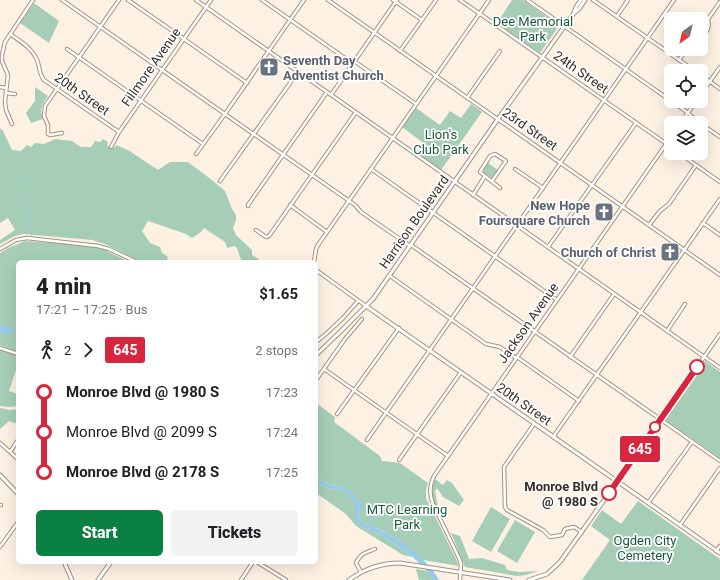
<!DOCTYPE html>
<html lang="en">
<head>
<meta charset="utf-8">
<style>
  body { margin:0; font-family:Roboto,sans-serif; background:#f2f2f2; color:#202124; height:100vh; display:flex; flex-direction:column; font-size:15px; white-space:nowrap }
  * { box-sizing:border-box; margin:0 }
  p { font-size:13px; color:#757577 }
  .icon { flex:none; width:22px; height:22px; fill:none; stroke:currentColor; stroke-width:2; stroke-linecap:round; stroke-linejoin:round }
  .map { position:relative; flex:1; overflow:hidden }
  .drawer { position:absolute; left:16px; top:260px; width:302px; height:304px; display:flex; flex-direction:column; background:#fff; border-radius:6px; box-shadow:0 4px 16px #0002 }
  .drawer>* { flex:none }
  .badge { padding:0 8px; border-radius:3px; font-size:14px; line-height:26px }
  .needle { width:26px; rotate:214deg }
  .buttons { position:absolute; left:664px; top:12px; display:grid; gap:8px }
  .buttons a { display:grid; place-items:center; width:44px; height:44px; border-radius:6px; background:#fff; box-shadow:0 4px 16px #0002; font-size:20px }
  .map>.badge { position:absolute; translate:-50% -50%; box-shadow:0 0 0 2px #fff }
  .legs { display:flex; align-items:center; gap:6px; height:44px; padding:0 20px; font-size:13px }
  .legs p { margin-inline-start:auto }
  .summary { display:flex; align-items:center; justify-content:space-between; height:68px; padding:0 20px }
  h1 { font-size:22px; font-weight:800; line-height:30px }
  .cta { display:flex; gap:8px; margin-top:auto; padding:8px 20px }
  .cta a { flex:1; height:46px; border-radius:6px; background:#0b8043; color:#fff; font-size:16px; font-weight:800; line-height:46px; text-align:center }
  .cta a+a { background:#f2f2f2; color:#202124 }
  ul { padding:0 20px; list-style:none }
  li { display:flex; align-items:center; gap:14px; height:40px; font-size:15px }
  li i { display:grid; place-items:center; width:6px; height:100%; margin:0 5px; background:currentColor }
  li i::after { content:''; width:10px; height:10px; margin:-5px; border:3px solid; border-radius:50%; background:#fff }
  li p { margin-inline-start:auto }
  li:first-child i { background:linear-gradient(#0000 50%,currentColor 0) }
  li:last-child i { background:linear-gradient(currentColor 50%,#0000 0) }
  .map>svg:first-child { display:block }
  .green { fill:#a6ceb6 }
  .water { fill:#96cae7; fill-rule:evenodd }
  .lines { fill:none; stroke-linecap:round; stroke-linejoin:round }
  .stream { stroke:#96cae7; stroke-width:1 }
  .minor-casing { stroke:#a4917e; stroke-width:4.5 }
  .major-casing { stroke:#a4917e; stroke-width:5 }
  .minor { stroke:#fff; stroke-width:2.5 }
  .major { stroke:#fff; stroke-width:3 }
  .line-1-casing { stroke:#fff; stroke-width:9 }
  .line-1 { stroke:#d7263d; stroke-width:6 }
  .stop-1-dot { fill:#fff; stroke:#d7263d; stroke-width:2 }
  .labels { text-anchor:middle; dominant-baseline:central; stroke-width:3.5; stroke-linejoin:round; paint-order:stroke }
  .park-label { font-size:13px; fill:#1d593c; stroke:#fff }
  .worship-label { font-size:13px; font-weight:bold; fill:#5b616d; stroke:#fff; text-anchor:end }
  .street-label { font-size:13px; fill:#362e26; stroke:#fff }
  .stop-label { font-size:13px; font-weight:bold; fill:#362e26; stroke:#fff; text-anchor:end }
</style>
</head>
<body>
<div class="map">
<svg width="720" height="580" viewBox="0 0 720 580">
  <rect width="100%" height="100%" fill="#fdf1e4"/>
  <g class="green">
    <path d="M512 0H523L559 26 540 53 497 23Z"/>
    <path d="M34 3 59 21 49 43 20 23Z"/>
    <path d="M707 21C709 27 706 32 701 36V22Z"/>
    <path d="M35 87 48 96C42 105 39 108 43 119L31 123 26 113 35 101Z"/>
    <path d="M471 104 482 112 441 170 418 154 425 144 402 127 416 108 440 125 450 111 461 118Z"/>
    <path d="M0 128 3 131 12 150 21 151 27 145 31 147 35 143 44 144 55 139 63 140 72 141 81 147H91L95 141 100 142 103 139 108 142 107 145 111 149 115 147 116 145 128 150 158 170 170 162H188L208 177 225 191 232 209 236 215V220L233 228 236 235 252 250V255L263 262H242L237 248 234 246 227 248 225 242 204 228 201 232 192 238 186 234 148 221 142 231 150 243 160 247 162 253 168 257 166 262H142L105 244 92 240 23 234 15 236 0 244V240L15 230 8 218 0 223Z"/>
    <path d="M488 163 498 170 492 178 483 172Z"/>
    <path d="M25 241 81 245 99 247 129 262H18V349L16 351 0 345V253L8 248Z"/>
    <path d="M0 349 18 355V364L9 391 18 394V406L9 407 0 406Z"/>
    <path d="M705 361 720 372V458L664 419Z"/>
    <path d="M316 403 335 417 334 422 380 456 382 461 400 463 428 483 426 489V498L456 559 459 566 423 560 401 542 383 531 363 524 359 518 360 503 342 487 328 484 316 477Z"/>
    <path d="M0 408 9 410 18 409V424L9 421 0 429Z"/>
    <path d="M435 479 443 485 447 480 452 483 464 500 459 506 443 497 437 488 435 491 439 511C432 499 430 492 435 479Z"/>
    <path d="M316 481 327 488 341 490 351 498 355 504V510L361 527 380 534 413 557 403 555 356 526 346 514 316 493Z"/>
    <path d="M638 501 720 559V580H582L610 540 591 526 602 510 621 524Z"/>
    <path d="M491 507 510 519 491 552 472 541Z"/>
    <path d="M515 520 535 532 517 563 497 551Z"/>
    <path d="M451 533 460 536 469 559 482 558 505 565 507 570 520 572 538 571 526 575 517 576 465 567Z"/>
    <path d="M416 569 427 571 433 580H419Z"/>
  </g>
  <g class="water">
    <path d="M6 325 11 329V333L10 335 0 332V326Z"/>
    <path d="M316 477 328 484 342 487 355 496 364 508 368 510V514L375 528C397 536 428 559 439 580H433L427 571 413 557 380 534 361 527 355 520V504L351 498 341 490 327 488 316 481ZM360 507 366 511 367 516 373 525 372 527 363 524 359 518Z"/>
  </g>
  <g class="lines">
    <g class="stream">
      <path d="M24 179 27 190"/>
      <path d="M28 192 25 195 32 237"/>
      <path d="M11 329H15"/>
    </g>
    <defs>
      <g id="minor">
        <path d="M62 0 355 205 361 212 410 246"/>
        <path d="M128 0 247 83"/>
        <path d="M196 0 720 368"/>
        <path d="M262 0 352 63"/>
        <path d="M328 0 720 275"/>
        <path d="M393 0 422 20"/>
        <path d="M460 0 671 147"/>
        <path d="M527 0 684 110 700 123"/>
        <path d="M593 0 695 71"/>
        <path d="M617 16 628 0"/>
        <path d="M708 19 720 2"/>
        <path d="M701 21 708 19C710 27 707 33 701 37"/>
        <path d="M10 34C20 41 32 48 37 60 40 67 39 74 44 80L119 132"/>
        <path d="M67 49 203 144"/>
        <path d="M400 51 436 0"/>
        <path d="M679 60 687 49"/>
        <path d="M354 61 416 104"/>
        <path d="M701 75 720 89"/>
        <path d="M0 87 6 88"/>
        <path d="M6 93 15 94"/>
        <path d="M701 94 720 67"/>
        <path d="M331 95 397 0"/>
        <path d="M467 98 500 51"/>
        <path d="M681 123 696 101"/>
        <path d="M12 124 6 110 5 101 8 75 2 61V55L5 42 33 0"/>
        <path d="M701 124 720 137"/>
        <path d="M62 133 50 135 48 134V125L44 116 45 106 119 0"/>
        <path d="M111 147 119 132 211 0"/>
        <path d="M679 153 720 182"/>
        <path d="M196 154 225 114 304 0"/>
        <path d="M371 169 557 300"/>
        <path d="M515 169 543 188"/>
        <path d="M220 181 298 72"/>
        <path d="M492 181 506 161 495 154 490 156 480 172 500 188"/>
        <path d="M473 195 485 176"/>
        <path d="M290 205 327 232"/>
        <path d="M248 206V205L327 92"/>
        <path d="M703 223 720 235"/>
        <path d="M649 225 660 211 669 204 696 165"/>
        <path d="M256 230 266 237 269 236 356 112"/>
        <path d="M411 245 720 461"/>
        <path d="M548 247 636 123"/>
        <path d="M0 249 16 240 27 238 98 246 109 249 137 262"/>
        <path d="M314 262 316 249 318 245 489 0"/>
        <path d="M316 270 366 306"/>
        <path d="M390 276 486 344 500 347 516 358"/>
        <path d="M667 331 685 304"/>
        <path d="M316 342 326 334 343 318 358 301"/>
        <path d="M0 348 18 354"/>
        <path d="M517 357 579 401"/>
        <path d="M570 357 614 294"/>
        <path d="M324 369 448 456"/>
        <path d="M316 380 345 339 362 319"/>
        <path d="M337 414 399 328"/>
        <path d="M534 424 504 467 505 507 507 510 543 530 550 537 562 535 565 529 574 527 582 532"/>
        <path d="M553 437 720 199"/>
        <path d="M367 440 674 0"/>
        <path d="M0 443 18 459"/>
        <path d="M10 452 18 440"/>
        <path d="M399 460 461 372"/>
        <path d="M617 482 720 334"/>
        <path d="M648 503 692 442"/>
        <path d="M0 505H1"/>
        <path d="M680 525 720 468"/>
        <path d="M0 547 18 522"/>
        <path d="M716 551 720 546"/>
        <path d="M257 562 286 580"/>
        <path d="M361 572 356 563C361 553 365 553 375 549"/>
        <path d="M241 580 253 562"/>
        <path d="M460 580 461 564 459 558 433 504C429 494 429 486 434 476L671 137"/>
      </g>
      <g id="major">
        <path d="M574 13 576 7 581 0"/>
        <path d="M366 306 720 553"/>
        <path d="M316 355 342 330 373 299 498 119 574 13 579 9 585 0"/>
        <path d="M0 475 18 494"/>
        <path d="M64 562 72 580"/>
        <path d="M98 580 111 562"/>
        <path d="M349 580C364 569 381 563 400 563L510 580"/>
        <path d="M529 580 547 574 560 562 617 482"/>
      </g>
    </defs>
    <use href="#minor" class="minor-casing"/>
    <use href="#major" class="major-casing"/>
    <use href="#minor" class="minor"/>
    <use href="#major" class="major"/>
  </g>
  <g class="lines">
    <defs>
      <path id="line-1" d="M609 493 697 367"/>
    </defs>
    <use href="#line-1" class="line-1-casing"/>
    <use href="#line-1" class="line-1"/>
  </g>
  <defs>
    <symbol id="church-square" viewBox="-11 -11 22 22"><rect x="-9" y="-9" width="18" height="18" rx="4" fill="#6b7280" stroke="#fff"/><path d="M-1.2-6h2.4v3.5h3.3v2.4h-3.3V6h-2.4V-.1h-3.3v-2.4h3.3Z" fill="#fff"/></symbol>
  </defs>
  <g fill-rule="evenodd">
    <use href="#church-square" x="258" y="56" width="22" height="22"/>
    <use href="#church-square" x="593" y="201" width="22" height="22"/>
    <use href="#church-square" x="659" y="241" width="22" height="22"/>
  </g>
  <g class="stop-1-dot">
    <circle cx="697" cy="367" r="7"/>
    <circle cx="655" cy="427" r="5"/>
    <circle cx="609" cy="493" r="7"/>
  </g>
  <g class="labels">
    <g class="park-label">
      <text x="533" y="21">Dee Memorial<tspan x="533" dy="15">Park</tspan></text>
      <text x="441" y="134">Lion's<tspan x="441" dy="15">Club Park</tspan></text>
      <text x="407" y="509">MTC Learning<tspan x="407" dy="15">Park</tspan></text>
      <text x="645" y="540">Ogden City<tspan x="645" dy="15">Cemetery</tspan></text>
    </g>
    <g class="worship-label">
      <text x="283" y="60" text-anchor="start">Seventh Day<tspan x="283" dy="15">Adventist Church</tspan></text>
      <text x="590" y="205">New Hope<tspan x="590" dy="15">Foursquare Church</tspan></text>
      <text x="656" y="252">Church of Christ</text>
    </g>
    <g class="street-label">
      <text transform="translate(151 67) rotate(-55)">Fillmore Avenue</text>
      <text transform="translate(581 72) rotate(35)">24th Street</text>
      <text transform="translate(82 94) rotate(35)">20th Street</text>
      <text transform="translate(530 129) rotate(35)">23rd Street</text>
      <text transform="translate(414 222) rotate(-55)">Harrison Boulevard</text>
      <text transform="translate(528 323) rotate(-55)">Jackson Avenue</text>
      <text transform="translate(524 404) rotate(35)">20th Street</text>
    </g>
    <g class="stop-label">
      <text x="598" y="486">Monroe Blvd<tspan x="598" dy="15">@ 1980 S</tspan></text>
    </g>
  </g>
</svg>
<div class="buttons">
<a><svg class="needle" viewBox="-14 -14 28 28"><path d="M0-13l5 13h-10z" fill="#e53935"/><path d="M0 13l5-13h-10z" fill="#757577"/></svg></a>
<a><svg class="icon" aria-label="locate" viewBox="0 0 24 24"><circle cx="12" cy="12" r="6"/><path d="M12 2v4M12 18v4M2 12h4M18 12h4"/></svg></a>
<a><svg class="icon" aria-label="layers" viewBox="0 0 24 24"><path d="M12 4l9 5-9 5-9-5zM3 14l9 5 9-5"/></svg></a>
</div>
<b class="badge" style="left:640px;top:449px;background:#d7263d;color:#fff">645</b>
<section class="drawer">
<div class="summary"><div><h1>4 min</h1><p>17:21 – 17:25 · Bus</p></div><b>$1.65</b></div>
<div class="legs"><svg class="icon" aria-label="walk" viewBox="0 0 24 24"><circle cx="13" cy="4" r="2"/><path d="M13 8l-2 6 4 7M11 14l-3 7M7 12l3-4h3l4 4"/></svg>2<svg class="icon" aria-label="forward" viewBox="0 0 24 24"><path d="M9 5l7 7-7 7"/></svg><b class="badge" style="background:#d7263d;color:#fff">645</b><p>2 stops</p></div>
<ul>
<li><i style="color:#d7263d"></i><b>Monroe Blvd @ 1980 S</b><p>17:23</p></li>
<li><i style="color:#d7263d"></i><span>Monroe Blvd @ 2099 S</span><p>17:24</p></li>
<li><i style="color:#d7263d"></i><b>Monroe Blvd @ 2178 S</b><p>17:25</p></li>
</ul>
<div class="cta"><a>Start</a><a>Tickets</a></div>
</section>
</div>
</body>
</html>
